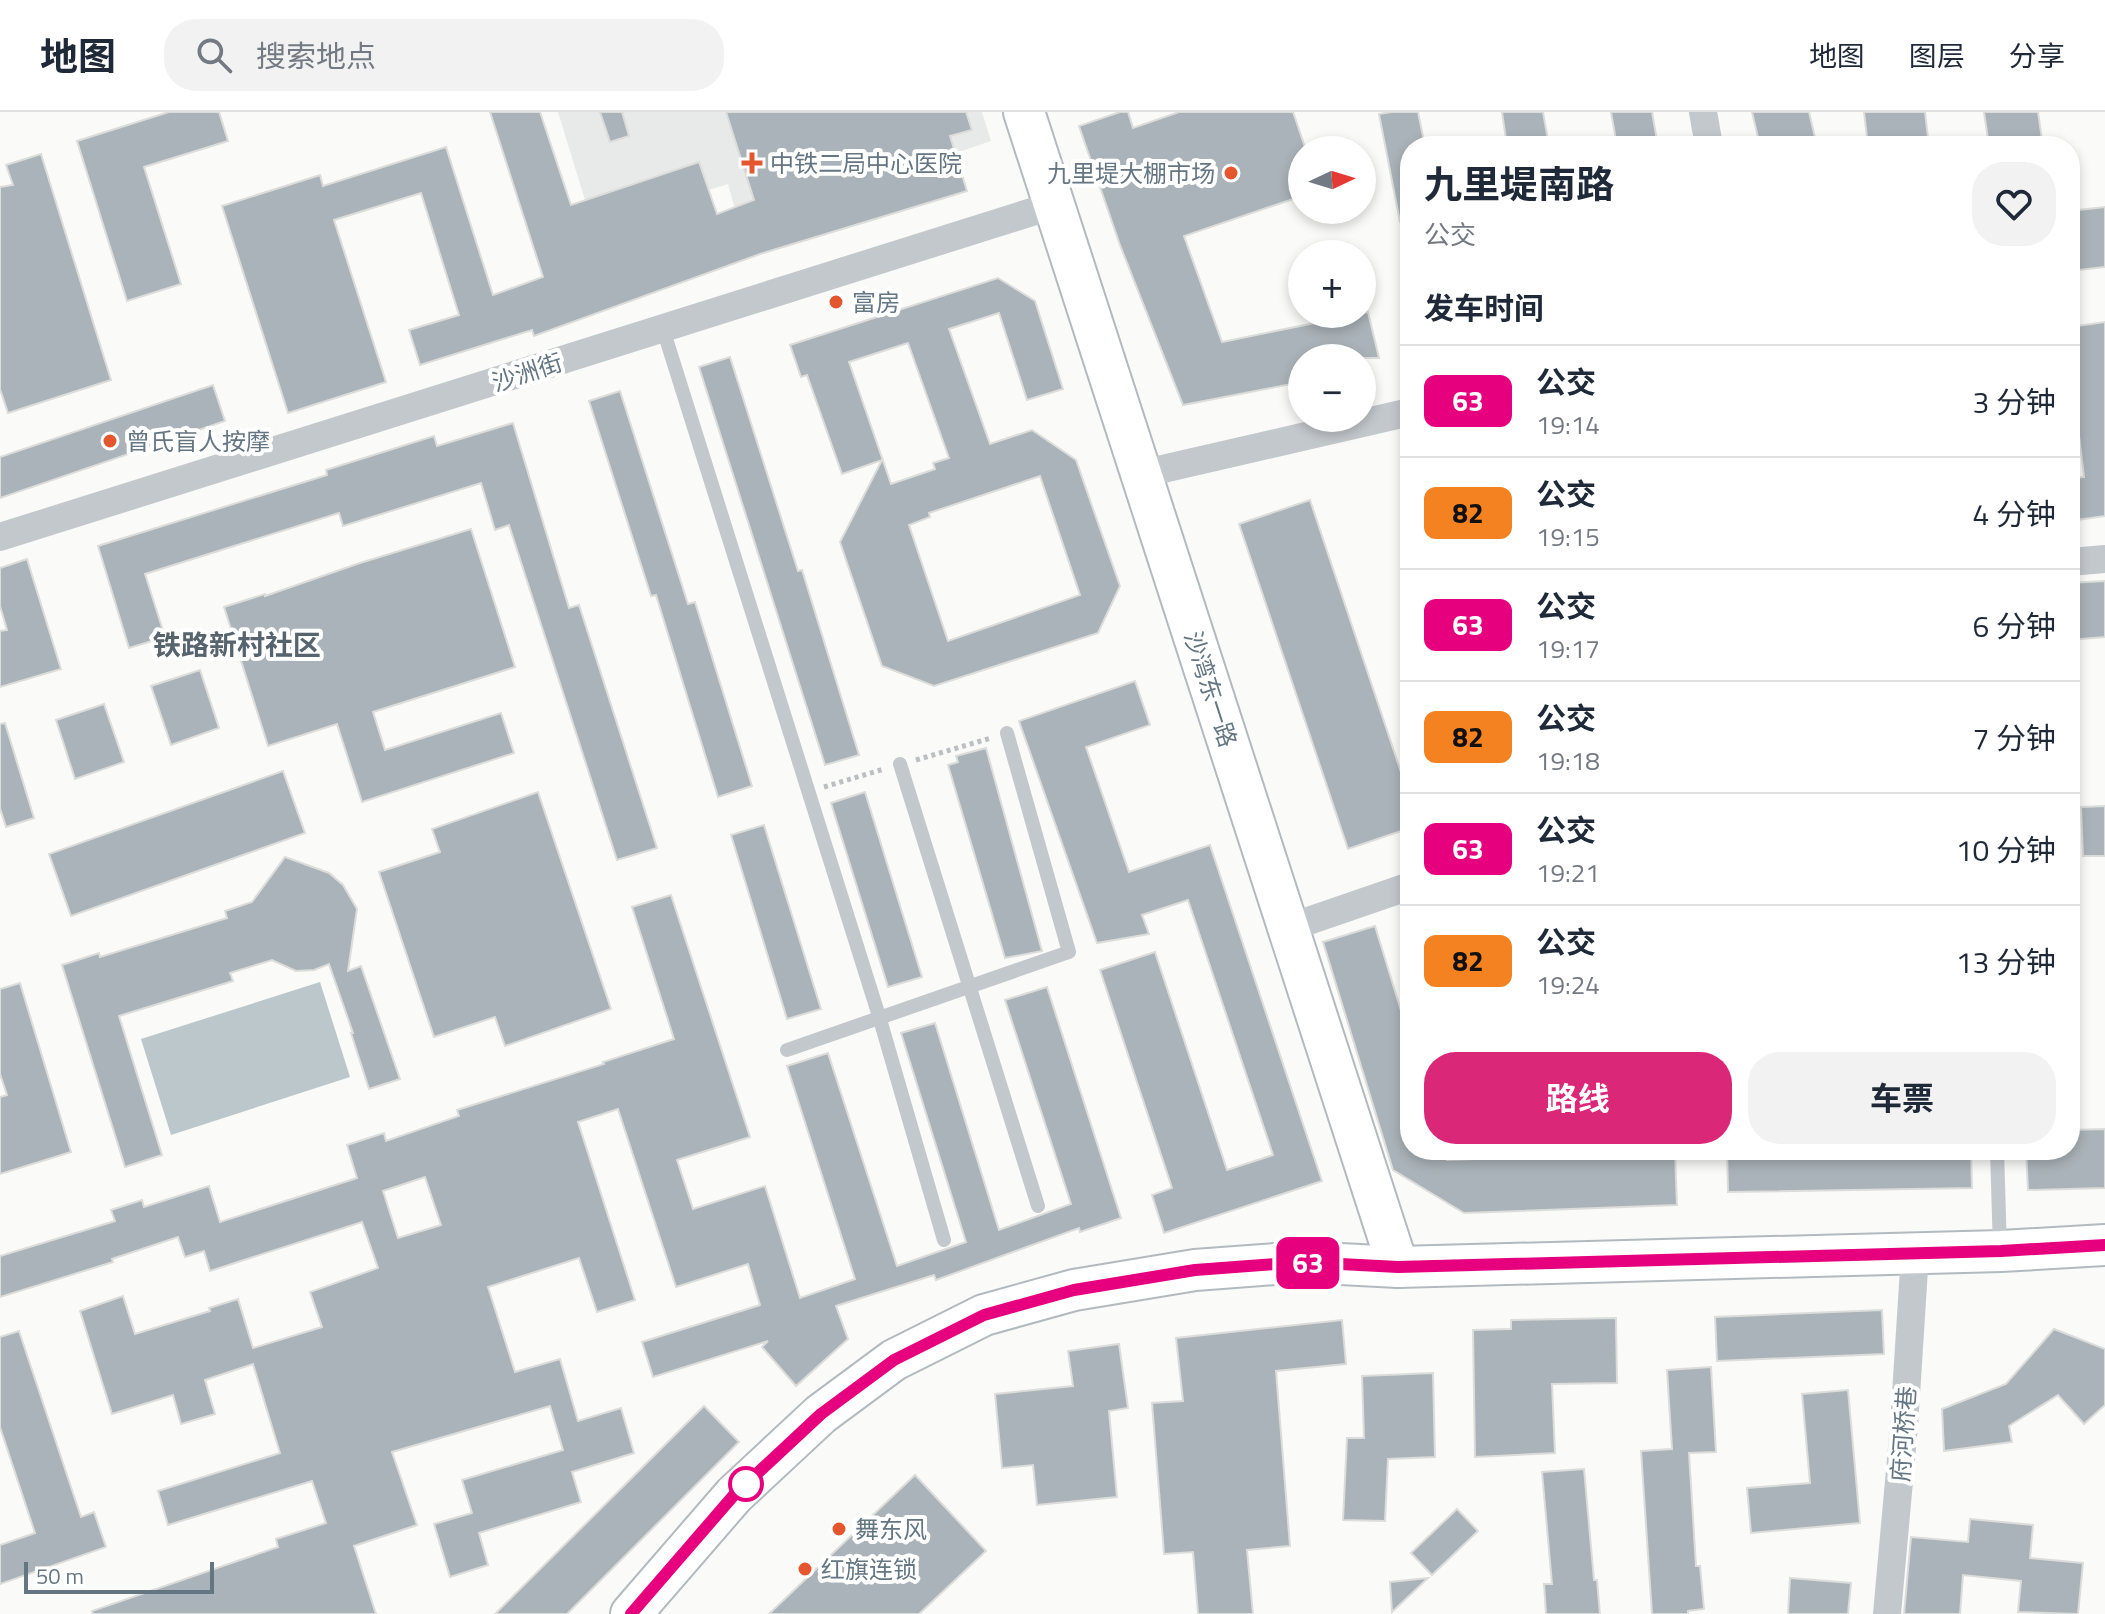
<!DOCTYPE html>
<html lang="zh">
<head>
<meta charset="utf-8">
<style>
  body { margin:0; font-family:"Titillium Web","Noto Sans SC",sans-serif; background:#f2f2f3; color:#1f2937; height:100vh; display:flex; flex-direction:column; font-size:30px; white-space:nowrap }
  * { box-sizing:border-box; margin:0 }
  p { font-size:26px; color:#747a83 }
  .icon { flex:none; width:44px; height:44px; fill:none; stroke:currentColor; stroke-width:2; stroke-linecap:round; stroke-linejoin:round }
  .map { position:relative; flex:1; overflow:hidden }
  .sheet { position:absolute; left:1400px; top:24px; width:680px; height:1024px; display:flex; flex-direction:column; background:#fff; border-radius:32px; box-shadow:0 4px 12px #0003 }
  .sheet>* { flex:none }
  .badge { padding:0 16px; border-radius:12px; font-size:28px; line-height:52px }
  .needle { width:52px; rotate:86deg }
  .buttons { position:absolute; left:1288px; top:24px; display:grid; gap:16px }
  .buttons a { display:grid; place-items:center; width:88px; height:88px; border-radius:50%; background:#fff; box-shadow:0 4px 12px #0003; font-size:40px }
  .scale { position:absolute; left:24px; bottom:20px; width:190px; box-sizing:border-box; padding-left:8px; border:4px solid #657683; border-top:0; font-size:22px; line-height:28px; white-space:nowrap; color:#657683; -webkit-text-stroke:6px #fff; paint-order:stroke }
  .map>.badge { position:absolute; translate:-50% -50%; box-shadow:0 0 0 4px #fff }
  h2 { padding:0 24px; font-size:30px; line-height:72px }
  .round { display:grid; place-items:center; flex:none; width:84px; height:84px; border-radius:32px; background:#f2f2f3 }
  .head { display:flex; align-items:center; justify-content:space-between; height:136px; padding:0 24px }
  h1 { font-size:38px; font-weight:700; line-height:60px }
  .button { display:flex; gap:16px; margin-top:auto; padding:16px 24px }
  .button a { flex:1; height:92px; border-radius:32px; background:#db2777; color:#fff; font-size:32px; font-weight:700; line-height:92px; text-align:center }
  .button a+a { background:#f2f2f3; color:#1f2937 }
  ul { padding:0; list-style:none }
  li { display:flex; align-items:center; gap:24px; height:112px; padding:0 24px; border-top:2px solid #e0e1e3 }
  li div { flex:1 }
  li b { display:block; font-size:30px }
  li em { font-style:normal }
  li .badge { min-width:88px; font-weight:700; text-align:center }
  header { display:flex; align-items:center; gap:48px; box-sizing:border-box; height:112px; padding:0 40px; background:#fff; border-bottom:2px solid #e0e1e3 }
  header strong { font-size:38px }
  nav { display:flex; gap:44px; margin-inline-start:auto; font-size:28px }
  .search { width:560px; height:72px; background:#f2f2f3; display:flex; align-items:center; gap:20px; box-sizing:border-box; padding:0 28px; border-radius:32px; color:#747a83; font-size:30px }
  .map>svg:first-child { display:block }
  .built { fill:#e8e9e9 }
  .water { fill:#bbc7cb }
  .building { fill:#aab3b9; stroke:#dcdcda; stroke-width:2; fill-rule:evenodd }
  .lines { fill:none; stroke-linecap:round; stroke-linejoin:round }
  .secondary-casing { stroke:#b3babf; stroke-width:44 }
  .path { stroke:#bbbfc2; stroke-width:5; stroke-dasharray:4 4; stroke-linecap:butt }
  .lane { stroke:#c3c8cc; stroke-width:14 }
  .street { stroke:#c3c8cc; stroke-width:28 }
  .secondary { stroke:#fff; stroke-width:40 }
  .line-casing { stroke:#fff; stroke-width:18 }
  .line { stroke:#e6007e; stroke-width:12 }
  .poi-dot { fill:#e4572e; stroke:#fff; stroke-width:3 }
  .stop-dot { fill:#fff; stroke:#e6007e; stroke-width:4 }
  .labels { text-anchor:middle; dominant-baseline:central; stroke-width:8; stroke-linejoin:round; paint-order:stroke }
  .poi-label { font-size:24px; fill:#657683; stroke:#fff; text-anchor:start }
  .street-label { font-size:24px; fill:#657683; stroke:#fff }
  .quarter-label { font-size:28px; font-weight:bold; fill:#57646e; stroke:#fff }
</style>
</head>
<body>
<header>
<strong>地图</strong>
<div class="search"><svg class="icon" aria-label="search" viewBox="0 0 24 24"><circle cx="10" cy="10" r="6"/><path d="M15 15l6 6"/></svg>搜索地点</div>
<nav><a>地图</a><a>图层</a><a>分享</a></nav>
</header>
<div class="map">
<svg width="2105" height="1502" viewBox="0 0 2105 1502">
  <rect width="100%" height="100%" fill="#fafaf8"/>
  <path class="built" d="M558 0H982L991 29 740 115 728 72 593 114Z"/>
  <path class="water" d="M320 870 350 965 171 1023 141 927Z"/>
  <g class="building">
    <path d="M169 0H219L228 29 144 55 181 172 127 189 77 29Z"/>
    <path d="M490 0H540L571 93 699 50 717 102 754 88 726 0H966L972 18 950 24 967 79 760 142 534 224 532 218 420 253 409 218 459 203 421 81 334 108 386 270 288 301 222 94 320 63 323 74 446 35 493 183 543 165Z"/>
    <path d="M600 0H622L629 24 610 30Z"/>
    <path d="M1120 0H1128L1133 16 1179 0H1293L1306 38H1302V84L1184 124 1222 230 1368 200 1379 246H1302V270L1183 293 1120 133 1079 14Z"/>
    <path d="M1392 0H1418L1425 34H1410V109L1400 110 1379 2Z"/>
    <path d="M1502 0H1543L1549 34H1507Z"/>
    <path d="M1611 0H1652L1658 34H1617Z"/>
    <path d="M1752 0H1809L1817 34H1760Z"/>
    <path d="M1864 0H1925L1929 34H1868Z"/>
    <path d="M1984 0H2038L2043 34H1989Z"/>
    <path d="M41 42 111 268 8 301 0 277V75L13 73 6 53Z"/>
    <path d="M2105 95V155L2070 159V99Z"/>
    <path d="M998 166 1035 189 1063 277 1027 288 999 201 949 217 990 332 1032 318 1076 348 1120 474 1098 521 934 574 882 554 840 430 882 348 842 362 807 263 801 265 790 233ZM908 231 949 346 933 351 935 357 891 372 849 250ZM1040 364 1080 483 948 529 909 413 930 405 929 401Z"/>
    <path d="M2105 210V404L2070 409V366L2084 365 2070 248V215Z"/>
    <path d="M730 245 798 459 802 458 859 643 825 653 699 255Z"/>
    <path d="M213 273 225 309 0 386V345Z"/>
    <path d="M620 279 688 492 695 490 752 674 718 685 656 483 651 484 589 289Z"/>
    <path d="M513 311 569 496 579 493 657 736 617 748 509 413 495 418 481 371 343 414 339 401 145 462 165 525 129 536 98 434 327 363 326 358 434 324 437 334Z"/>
    <path d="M1310 388 1410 687V716L1348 737 1239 412Z"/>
    <path d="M471 417 515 555 373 600 385 638 501 601 514 641 362 690 337 612 268 634 224 495 265 482V484L360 451Z"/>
    <path d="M27 447 61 557 0 575V519L7 518 0 494V456Z"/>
    <path d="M2105 469V525L2070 528V471Z"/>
    <path d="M200 558 219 616 171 633 151 574Z"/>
    <path d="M1135 569 1150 613 1086 635 1129 760 1210 733 1322 1069 1164 1121 1152 1083 1172 1076 1100 858 1155 840 1227 1058 1273 1043 1188 788 1142 803 1149 822 1097 831 1019 609Z"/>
    <path d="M104 592 124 650 75 667 56 608Z"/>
    <path d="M5 611 34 706 6 715 0 696V612Z"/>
    <path d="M986 636 1042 839 1005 846 948 653 958 650 956 644Z"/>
    <path d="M283 659 305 721 71 804 49 742Z"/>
    <path d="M538 680 611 897 505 934 495 905 434 925 379 760 440 740 432 717Z"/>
    <path d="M865 680 922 865 888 875 831 691Z"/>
    <path d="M2105 694V744H2083L2081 695Z"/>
    <path d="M764 713 821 897 787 907 731 723Z"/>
    <path d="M285 745 329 761 343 773 357 797 348 859 361 854 400 967 369 977 351 921H353L329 852 314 858 296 859 272 848 230 861 233 869 119 904 162 1043 125 1055 62 853 99 841 100 845 227 806 225 799 252 790Z"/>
    <path d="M671 783 750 1025 677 1048 693 1097 765 1074 800 1186 855 1167 787 954 828 941 897 1154 966 1130 901 921 935 911 999 1118 1071 1092 1005 888 1047 875 1121 1106 1080 1120 1079 1116 936 1168 934 1163 836 1194 848 1227 796 1274 762 1235 768 1229 653 1265 642 1230 760 1193 748 1152 676 1175 618 997 578 1010 635 1188 597 1200 579 1146 488 1175 515 1260 560 1247 578 1309 621 1296 634 1341 572 1360 581 1390 479 1421 488 1453 450 1465 434 1412 472 1401 462 1368 563 1338 550 1294 392 1340 417 1413 354 1434 376 1502H93L92 1499 278 1435 276 1427 326 1411 312 1369 168 1413 158 1379 280 1341 253 1252 205 1268 215 1302 181 1312 173 1283 112 1302 80 1199 123 1184 135 1222 210 1199 209 1196 238 1187 253 1236 322 1215 310 1180 378 1156 362 1110 210 1159 204 1139 185 1145 178 1125 112 1147 113 1150 0 1185V1144L115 1109 111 1098 142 1088 144 1095 209 1074 220 1110 357 1066 347 1033 384 1021 386 1029 459 1004 457 998 604 952 603 950 674 927 632 795ZM425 1065 441 1113 398 1126 383 1079Z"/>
    <path d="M1375 814 1410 928V1038H1444L1447 1048 1675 1040 1677 1093 1464 1101 1393 1058 1323 830Z"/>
    <path d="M20 871 71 1040 0 1062V985L7 983 0 962V877Z"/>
    <path d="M2105 1017V1076L2028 1078 2026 1038H2070V1018Z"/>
    <path d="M1727 1038H1971L1972 1076 1728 1080Z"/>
    <path d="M1882 1198 1884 1242 1717 1249 1715 1205Z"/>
    <path d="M1616 1206 1617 1271 1552 1272 1555 1341 1475 1345 1473 1218 1511 1217V1208Z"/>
    <path d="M1342 1208 1346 1252 1276 1259 1290 1434 1247 1438 1253 1502H1198L1193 1440 1164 1442 1152 1291 1183 1289 1176 1226Z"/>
    <path d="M2054 1217 2105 1237V1293L2084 1312 2058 1283 2009 1314 2012 1330 1944 1339 1942 1297 2006 1272Z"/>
    <path d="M19 1219 81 1405 94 1400 106 1435 0 1472V1433L35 1421 0 1315V1225Z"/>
    <path d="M1119 1232 1128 1296 1109 1299 1117 1385 1037 1393 1033 1353 1002 1356 995 1282 1073 1274 1068 1239Z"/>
    <path d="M1711 1255 1716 1340 1689 1341 1696 1454H1700L1704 1497 1688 1499V1502H1652L1641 1339 1672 1337 1667 1258Z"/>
    <path d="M1433 1261 1435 1345 1388 1347 1385 1409 1343 1408 1347 1326H1364L1362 1264Z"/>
    <path d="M1848 1278 1860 1411 1751 1421 1747 1376 1810 1371 1802 1282Z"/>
    <path d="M704 1294 739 1330 567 1502H495Z"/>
    <path d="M1584 1357 1594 1468H1597L1600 1502H1546L1544 1472H1552L1542 1360Z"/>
    <path d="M915 1363 986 1439 919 1502H769Z"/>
    <path d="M1457 1397 1478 1419 1432 1463 1411 1441Z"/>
    <path d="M1970 1407 2033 1413 2030 1446 2083 1451 2078 1502 2018 1500 2021 1469 1963 1463 1960 1502H1904L1911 1425 1968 1430Z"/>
    <path d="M1428 1466 1392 1500 1390 1470Z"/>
    <path d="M1790 1466 1851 1471 1848 1502H1788Z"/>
  </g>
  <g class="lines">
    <defs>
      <g id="secondary">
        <path d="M1024 0 1398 1155"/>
        <path d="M631 1502 734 1383 821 1302 894 1248 984 1203 1074 1178 1195 1158 1302 1150 1398 1155 2001 1139 2105 1133"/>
      </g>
    </defs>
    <use href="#secondary" class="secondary-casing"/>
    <g class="path">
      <path d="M916 648 991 626"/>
      <path d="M824 675 884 657"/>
    </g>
    <g class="lane">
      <path d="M663 217 879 904 944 1128"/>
      <path d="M900 652 1038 1094"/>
      <path d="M787 938 1069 840 1007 621"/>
      <path d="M1997 1038 2000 1138"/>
    </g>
    <g class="street">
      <path d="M1703 0 1709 34"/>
      <path d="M1141 362 1410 300"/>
      <path d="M0 425 1054 93"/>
      <path d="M2070 450 2105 447"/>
      <path d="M1288 816 1410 774"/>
      <path d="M1887 1502 1904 1314 1915 1141"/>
    </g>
    <use href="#secondary" class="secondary"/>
  </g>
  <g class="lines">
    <defs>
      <path id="line" d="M631 1502 734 1383 821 1302 894 1248 984 1203 1074 1178 1195 1158 1302 1150 1398 1155 2001 1139 2105 1133"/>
    </defs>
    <use href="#line" class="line-casing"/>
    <use href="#line" class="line"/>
  </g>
  <g class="poi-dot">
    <path d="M748 39h8v8h8v8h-8v8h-8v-8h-8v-8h8z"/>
    <circle cx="1231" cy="61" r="8"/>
    <circle cx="836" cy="190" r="8"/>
    <circle cx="110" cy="329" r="8"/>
    <circle cx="839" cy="1417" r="8"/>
    <circle cx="805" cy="1457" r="8"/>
  </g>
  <circle class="stop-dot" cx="746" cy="1372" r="16"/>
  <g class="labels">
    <g class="poi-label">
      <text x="770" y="51">中铁二局中心医院</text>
      <text x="1215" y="61" text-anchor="end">九里堤大棚市场</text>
      <text x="852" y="190">富房</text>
      <text x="126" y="329">曾氏盲人按摩</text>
      <text x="855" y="1417">舞东风</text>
      <text x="821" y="1457">红旗连锁</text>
    </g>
    <g class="street-label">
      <text transform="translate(527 260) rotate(-18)">沙洲街</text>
      <text transform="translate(1211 577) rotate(72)">沙湾东一路</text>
      <text transform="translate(1903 1322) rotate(-86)">府河桥巷</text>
    </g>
    <g class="quarter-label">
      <text x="237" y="532">铁路新村社区</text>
    </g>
  </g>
</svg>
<div class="buttons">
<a><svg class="needle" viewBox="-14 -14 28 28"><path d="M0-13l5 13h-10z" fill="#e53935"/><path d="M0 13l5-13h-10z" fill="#747a83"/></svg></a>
<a>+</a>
<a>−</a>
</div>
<div class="scale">50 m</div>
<b class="badge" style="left:1308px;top:1151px;background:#e6007e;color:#fff">63</b>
<section class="sheet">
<div class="head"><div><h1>九里堤南路</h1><p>公交</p></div><a class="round"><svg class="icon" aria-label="heart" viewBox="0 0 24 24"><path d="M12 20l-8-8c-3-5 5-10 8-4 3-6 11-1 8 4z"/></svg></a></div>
<h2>发车时间</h2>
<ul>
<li><span class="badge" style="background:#e6007e;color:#fff">63</span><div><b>公交</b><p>19:14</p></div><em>3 分钟</em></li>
<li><span class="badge" style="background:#f58220;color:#111">82</span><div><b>公交</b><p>19:15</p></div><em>4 分钟</em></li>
<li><span class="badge" style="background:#e6007e;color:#fff">63</span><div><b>公交</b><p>19:17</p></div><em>6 分钟</em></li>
<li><span class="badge" style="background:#f58220;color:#111">82</span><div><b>公交</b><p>19:18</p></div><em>7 分钟</em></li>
<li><span class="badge" style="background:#e6007e;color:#fff">63</span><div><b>公交</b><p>19:21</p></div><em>10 分钟</em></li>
<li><span class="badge" style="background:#f58220;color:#111">82</span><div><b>公交</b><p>19:24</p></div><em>13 分钟</em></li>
</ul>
<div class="button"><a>路线</a><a>车票</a></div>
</section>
</div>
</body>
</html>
